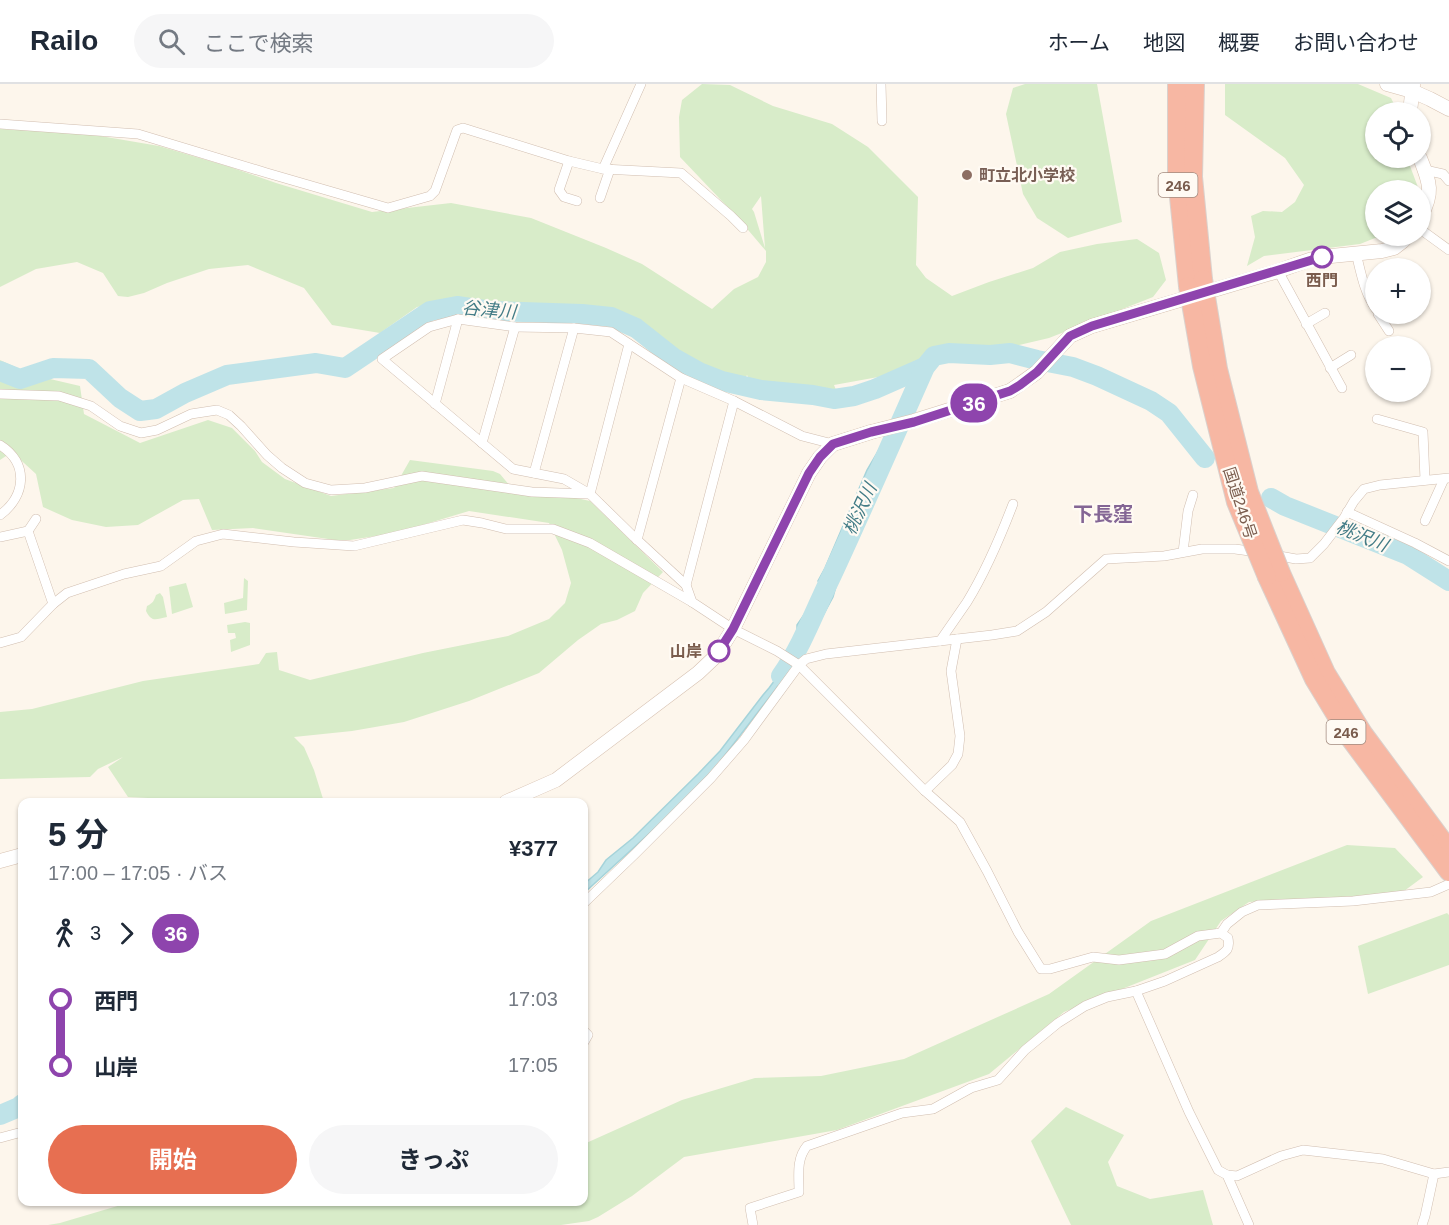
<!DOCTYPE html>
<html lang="ja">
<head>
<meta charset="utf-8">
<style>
  body { margin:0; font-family:Helvetica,"Noto Sans JP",sans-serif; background:#f6f6f7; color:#1f2937; height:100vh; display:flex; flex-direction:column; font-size:22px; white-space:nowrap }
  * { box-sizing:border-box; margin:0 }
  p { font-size:20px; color:#747a83 }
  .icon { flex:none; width:33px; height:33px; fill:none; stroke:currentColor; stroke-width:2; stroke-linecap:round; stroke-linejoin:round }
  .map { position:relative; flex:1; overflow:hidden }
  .panel { position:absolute; left:18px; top:714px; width:570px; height:408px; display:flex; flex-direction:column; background:#fff; border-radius:12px; box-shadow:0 2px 4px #0004 }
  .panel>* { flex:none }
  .badge { padding:0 12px; border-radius:20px; font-size:21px; line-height:39px }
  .fabs { position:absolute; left:1365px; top:18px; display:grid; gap:12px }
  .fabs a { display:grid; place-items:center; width:66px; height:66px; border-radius:50%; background:#fff; box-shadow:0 2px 4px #0004; font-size:30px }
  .map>.badge { position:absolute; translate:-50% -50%; box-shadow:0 0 0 3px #fff }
  .legs { display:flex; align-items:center; gap:9px; height:66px; padding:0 30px; font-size:20px }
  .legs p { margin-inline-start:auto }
  .summary { display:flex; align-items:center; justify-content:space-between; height:102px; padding:0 30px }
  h1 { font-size:33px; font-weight:700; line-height:45px }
  .cta { display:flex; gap:12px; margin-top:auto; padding:12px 30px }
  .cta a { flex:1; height:69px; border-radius:36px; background:#e76f51; color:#fff; font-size:24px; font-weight:700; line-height:69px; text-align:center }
  .cta a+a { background:#f6f6f7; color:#1f2937 }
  ul { padding:0 30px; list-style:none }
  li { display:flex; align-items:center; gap:21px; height:66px; font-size:22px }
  li i { display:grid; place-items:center; width:9px; height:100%; margin:0 8px; background:currentColor }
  li i::after { content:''; width:15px; height:15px; margin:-8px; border:4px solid; border-radius:50%; background:#fff }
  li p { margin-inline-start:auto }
  li:first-child i { background:linear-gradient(#0000 50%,currentColor 0) }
  li:last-child i { background:linear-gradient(currentColor 50%,#0000 0) }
  header { display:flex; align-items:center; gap:36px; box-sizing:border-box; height:84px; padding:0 30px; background:#fff; border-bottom:2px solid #e0e1e3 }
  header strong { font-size:28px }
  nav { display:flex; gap:33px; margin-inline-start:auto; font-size:21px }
  .search { width:420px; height:54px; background:#f6f6f7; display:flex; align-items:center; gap:15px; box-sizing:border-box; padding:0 21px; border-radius:33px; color:#747a83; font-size:22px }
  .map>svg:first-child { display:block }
  .green { fill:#d8ecc9; fill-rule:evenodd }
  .water { fill:#bfe3e8; stroke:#a5d3da; stroke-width:1.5 }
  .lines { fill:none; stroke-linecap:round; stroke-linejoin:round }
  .river { stroke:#bfe3e8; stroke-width:20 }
  .street-casing { stroke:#d1beb0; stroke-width:10 }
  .secondary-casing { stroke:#d6c0b0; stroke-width:15 }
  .highway-casing { stroke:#dad1cd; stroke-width:20 }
  .street { stroke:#fff; stroke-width:9 }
  .secondary { stroke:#fff; stroke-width:14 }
  .highway { stroke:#f7b7a3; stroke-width:18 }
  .highway-bridge-casing { stroke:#dad1cd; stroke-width:20; stroke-linecap:butt }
  .highway-bridge { stroke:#f7b7a3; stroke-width:18 }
  .line-1-casing { stroke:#fff; stroke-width:14 }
  .line-1 { stroke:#8e44ad; stroke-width:9 }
  .education-dot { fill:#8d6e63; stroke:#fffaf3; stroke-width:2 }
  .stop-1-dot { fill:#fff; stroke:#8e44ad; stroke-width:3 }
  .labels { text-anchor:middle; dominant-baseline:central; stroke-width:4.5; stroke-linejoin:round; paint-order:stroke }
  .shield { fill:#fffaf3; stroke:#a28b7f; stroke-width:1.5 }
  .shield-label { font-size:15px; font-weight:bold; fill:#7a5c4d }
  .education-label { font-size:16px; font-weight:bold; fill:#785e54; stroke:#fffaf3; text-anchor:start }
  .stop-label { font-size:16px; font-weight:bold; fill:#7a5c4d; stroke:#fffaf3 }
  .street-label { font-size:16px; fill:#7a5c4d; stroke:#fffaf3 }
  .water-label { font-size:18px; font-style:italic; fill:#437c86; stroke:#fffaf3 }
  .quarter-label { font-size:20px; font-weight:bold; fill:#846695; stroke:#fffaf3 }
</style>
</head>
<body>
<header>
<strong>Railo</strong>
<div class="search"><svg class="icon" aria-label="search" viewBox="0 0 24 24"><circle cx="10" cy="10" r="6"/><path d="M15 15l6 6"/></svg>ここで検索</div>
<nav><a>ホーム</a><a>地図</a><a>概要</a><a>お問い合わせ</a></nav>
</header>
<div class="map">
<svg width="1449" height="1141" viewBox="0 0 1449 1141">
  <rect width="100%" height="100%" fill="#fdf6ec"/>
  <g class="green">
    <path d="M702 0 730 1 773 22 832 40 868 63 918 113 916 181 926 194 952 212 989 198 1033 184 1060 168 1097 160 1137 155 1159 169 1166 196 1153 213 1049 254 980 270 947 262 906 288 834 301 836 306 792 303 750 297 747 291 746 293 734 294 695 285 620 229 532 224 455 216 417 223 380 249 332 241 304 204 248 181 209 185 167 199 144 209 128 213 118 212 103 189 77 178 36 185 0 203V45L77 48 159 62 230 83 276 99 372 128 451 119 531 134 606 164 642 180 712 225 734 205 758 193 766 178V167L738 134 680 73 679 33 682 16ZM761 112 765 164 754 128 752 125Z"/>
    <path d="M1025 0H1097L1122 138 1068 154 1037 134 1023 110 1006 30 1013 4Z"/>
    <path d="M1225 0H1358L1391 14 1398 28H1376V74H1407L1419 106H1376V152H1380L1360 160 1264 172 1247 182 1255 153 1251 132 1263 127 1282 128 1295 118 1304 101 1285 74 1225 31Z"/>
    <path d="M0 276 33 291 80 302 84 330 140 359 208 336 232 344 255 367 262 378 285 395 331 412 394 404 410 376 493 387 500 390 516 409 540 413 567 412 590 417 663 488 643 509 635 527 617 536 601 540 578 556 539 589 469 617 404 638 352 647 294 653 304 663 314 686 324 718H256V716L228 718 128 713 108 683 123 673 98 685 90 693 0 695V628L32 625 143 597 259 580 266 569 277 568 279 586 310 596 423 569 508 552 549 535 565 519 571 499 562 466 549 439 469 427 396 449 350 456H335L253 444 212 446 199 415 183 416 138 441 106 443 72 436 43 423 36 390 12 368 0 376Z"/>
    <path d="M244 494 248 497 247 526 225 530 224 519 243 514Z"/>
    <path d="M186 499 193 523 172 530 169 503Z"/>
    <path d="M160 509 163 513 167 533C156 535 152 539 146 527L147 522C153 519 154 517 156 511Z"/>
    <path d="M245 538 250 539V561L231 568 230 556 236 554 235 549H228L227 541Z"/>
    <path d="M1347 761 1395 764 1423 793 1400 810 1249 818 1221 837 1195 876 1064 928 989 990 837 1046 684 1073 632 1112 598 1133 589 1137 561 1141H48L60 1139 131 1118H584V1060L682 1016 755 994 821 992 904 975 1049 910 1151 837Z"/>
    <path d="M1447 829 1449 831V881L1368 910 1358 862Z"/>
    <path d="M1066 1023 1124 1051 1108 1078 1117 1102 1150 1115 1203 1106 1213 1141H1071L1031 1057Z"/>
  </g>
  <path class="water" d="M887 352H890L873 382 847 444 845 470 833 513 807 561 775 606 715 684 664 736 584 809V800L598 788 606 776 633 754 698 690 720 667 763 611 769 604 806 554 824 516 810 527 797 544V541L821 506V502L818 497 825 484 867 386Z"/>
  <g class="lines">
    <g class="river">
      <path d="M0 287 20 295 53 284 89 285 120 314 140 327 156 325 185 309 227 291 316 279 345 284 430 227 457 222 491 227 582 230 611 233 636 244 674 274 699 288 722 297 761 306 813 311 834 315 854 312 875 305 925 283"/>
      <path d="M1271 414 1285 422 1408 471 1449 497"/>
      <path d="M781 592C802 562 815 526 831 493 863 424 894 353 925 283L934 272 949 269 990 271 1010 269 1037 276 1073 283 1097 292 1151 317 1169 329 1205 374"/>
      <path d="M0 1031 19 1023 22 1020"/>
    </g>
    <defs>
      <g id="street">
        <path d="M881 0 882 37"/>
        <path d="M0 40 138 50 267 89 388 124 430 112 435 107 457 46 463 44 569 77 603 85 641 0"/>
        <path d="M569 77 559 106 564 113 577 117"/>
        <path d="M603 85 681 89 731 132 743 144"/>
        <path d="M1425 86 1443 90 1449 97"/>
        <path d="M600 114 610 85"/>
        <path d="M1420 145 1449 166"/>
        <path d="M1356 169C1361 189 1364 208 1376 225"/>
        <path d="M1278 187 1342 304"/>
        <path d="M1378 230 1389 247"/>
        <path d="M1306 240 1325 229"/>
        <path d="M1330 284 1351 271"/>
        <path d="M0 310 59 312 91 322 120 342 141 349 157 346 191 330 217 326 229 331 241 342 267 371 282 384 305 399 331 406 365 404 422 392 532 408 588 410"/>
        <path d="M435 320 458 235"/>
        <path d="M1377 335 1423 348 1425 396"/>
        <path d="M482 359 515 243"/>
        <path d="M0 361C29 379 26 412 0 431"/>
        <path d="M534 389 574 244"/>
        <path d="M590 410 629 260"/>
        <path d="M1347 428 1415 459 1449 477"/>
        <path d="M1425 437 1444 395"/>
        <path d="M28 447 36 435"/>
        <path d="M0 453 28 447 53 520"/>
        <path d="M637 456 681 294"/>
        <path d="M1183 468 1188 427 1193 411"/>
        <path d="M1274 471 1296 475 1310 474 1324 460 1344 434 1354 417 1364 405 1380 401 1449 394"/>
        <path d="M686 501 734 317"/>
        <path d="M940 557C949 544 958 531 967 518 986 487 1000 454 1013 420"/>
        <path d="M0 559 21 553 53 520 67 509 124 490 161 482 196 457 223 450 294 458 354 462 463 436 482 439 506 445H553L590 459 692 518"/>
        <path d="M925 707 952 681 958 670 960 652 951 587 957 555"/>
        <path d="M584 819 635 770 711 694 744 656 799 581 806 575 826 570 992 551 1017 547 1046 528 1106 475 1164 472 1202 465H1235L1257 468"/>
        <path d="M1221 849 1227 840 1242 828 1258 821 1353 817 1431 808 1449 800"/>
        <path d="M1136 907 1189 1028 1218 1086 1227 1091 1249 1141"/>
        <path d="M584 947 588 951 584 958"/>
        <path d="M0 1054 22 1048"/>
        <path d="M1227 1091 1237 1092 1281 1072 1303 1066 1383 1075 1434 1090 1449 1088"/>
        <path d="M753 1141 750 1124 799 1108C799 1092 796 1075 807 1062L902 1029 933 1025 971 1004 998 996 1025 966 1058 939 1085 922 1107 913 1136 907 1165 897 1218 873C1227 867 1230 865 1228 854L1221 849 1198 852 1165 870 1119 876 1093 873 1050 885H1041L1018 848 987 787 960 738 925 707 799 581 777 567 733 545 692 518 686 501 634 453 590 410 564 395 513 385 382 275 429 243 458 235 515 243 574 244 611 248 681 294 734 317 802 352 833 360"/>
        <path d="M1422 1141 1425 1132 1434 1090"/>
      </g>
      <g id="secondary">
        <path d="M1387 0 1412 7 1430 15 1449 25"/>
        <path d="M1410 28 1413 1"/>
        <path d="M1420 74C1430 99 1434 109 1420 134"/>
        <path d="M506 718 556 696 698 589 716 572 733 545 809 389 820 373 833 360 871 348 914 337 1010 307 1037 288 1070 252 1092 242 1278 187 1309 176 1321 173 1382 167 1394 164 1403 157 1408 152"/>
        <path d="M0 777 22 771"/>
      </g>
      <g id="highway">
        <path d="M1177 0V93L1188 202"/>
        <path d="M1195 0 1193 93 1203 195"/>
        <path d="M1281 489 1326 589 1363 649 1449 765"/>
        <path d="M1267 493 1314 595 1351 656 1449 788"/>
      </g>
    </defs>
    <use href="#street" class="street-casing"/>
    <use href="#secondary" class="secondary-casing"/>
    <use href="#highway" class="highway-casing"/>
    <use href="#street" class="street"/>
    <use href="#secondary" class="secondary"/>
    <use href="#highway" class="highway"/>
    <defs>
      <g id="highway-bridge">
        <path d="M1203 195 1218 285 1249 408 1281 489"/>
        <path d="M1188 202 1202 282 1236 418 1267 493"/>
      </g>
    </defs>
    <use href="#highway-bridge" class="highway-bridge-casing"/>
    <use href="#highway-bridge" class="highway-bridge"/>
  </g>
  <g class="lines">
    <defs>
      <path id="line-1" d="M719 567 733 545 809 389 820 373 833 360 871 348 914 338 1010 307 1020 301 1037 288 1070 252 1092 242 1322 173"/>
    </defs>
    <use href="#line-1" class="line-1-casing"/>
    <use href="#line-1" class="line-1"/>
  </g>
  <circle class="education-dot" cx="967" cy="91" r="6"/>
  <g class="stop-1-dot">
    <circle cx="1322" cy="173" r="10"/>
    <circle cx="719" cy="567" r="10"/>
  </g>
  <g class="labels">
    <g class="shield">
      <rect x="1158.5" y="89" width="39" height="24" rx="4.5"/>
      <rect x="1326.5" y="636" width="39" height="24" rx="4.5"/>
    </g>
    <g class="shield-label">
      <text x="1178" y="101">246</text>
      <text x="1346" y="648">246</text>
    </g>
    <g class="education-label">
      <text x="979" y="91">町立北小学校</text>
    </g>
    <g class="stop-label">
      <text x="1322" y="196">西門</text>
      <text x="702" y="567" text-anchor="end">山岸</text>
    </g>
    <g class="street-label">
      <text transform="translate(1240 419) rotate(72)">国道246号</text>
    </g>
    <g class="water-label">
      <text transform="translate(489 226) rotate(5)">谷津川</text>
      <text transform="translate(860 425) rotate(-65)">桃沢川</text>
      <text transform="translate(1362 452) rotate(22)">桃沢川</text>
    </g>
    <g class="quarter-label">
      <text x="1103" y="430">下長窪</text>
    </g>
  </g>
</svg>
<div class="fabs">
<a><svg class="icon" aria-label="locate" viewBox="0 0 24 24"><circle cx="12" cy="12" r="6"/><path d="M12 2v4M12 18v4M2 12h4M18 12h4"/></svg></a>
<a><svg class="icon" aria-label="layers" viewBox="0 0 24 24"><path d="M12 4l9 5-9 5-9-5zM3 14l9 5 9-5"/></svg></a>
<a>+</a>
<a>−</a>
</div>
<b class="badge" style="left:974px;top:319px;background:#8e44ad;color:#fff">36</b>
<section class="panel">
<div class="summary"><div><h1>5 分</h1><p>17:00 – 17:05 · バス</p></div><b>¥377</b></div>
<div class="legs"><svg class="icon" aria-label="walk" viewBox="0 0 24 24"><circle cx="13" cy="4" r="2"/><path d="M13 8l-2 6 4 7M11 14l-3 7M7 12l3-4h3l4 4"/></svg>3<svg class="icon" aria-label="forward" viewBox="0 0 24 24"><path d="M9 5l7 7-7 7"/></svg><b class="badge" style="background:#8e44ad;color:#fff">36</b></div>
<ul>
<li><i style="color:#8e44ad"></i><b>西門</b><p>17:03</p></li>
<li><i style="color:#8e44ad"></i><b>山岸</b><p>17:05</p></li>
</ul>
<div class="cta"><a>開始</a><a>きっぷ</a></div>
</section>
</div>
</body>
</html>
